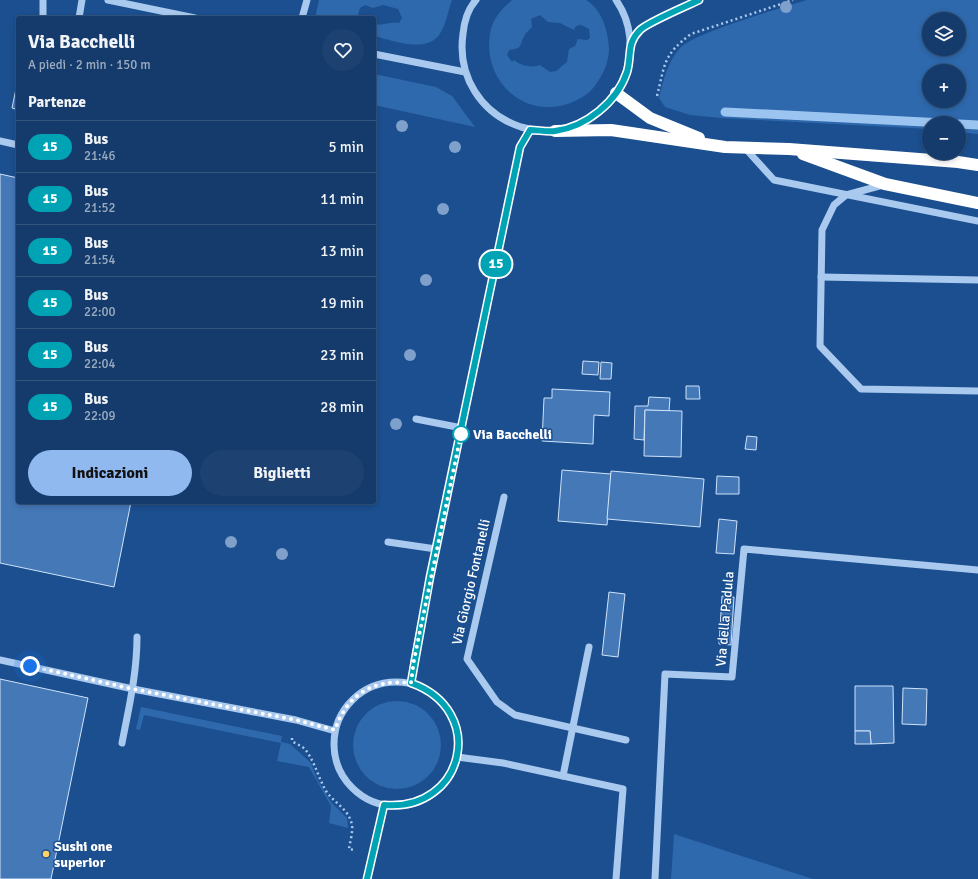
<!DOCTYPE html>
<html lang="it">
<head>
<meta charset="utf-8">
<style>
  body { margin:0; font-family:Signika,sans-serif; background:#1d4271; color:#f1f3f6; height:100vh; display:flex; flex-direction:column; font-size:15px; white-space:nowrap }
  * { box-sizing:border-box; margin:0 }
  p { font-size:13px; color:#9dadc1 }
  .icon { flex:none; width:22px; height:22px; fill:none; stroke:currentColor; stroke-width:2; stroke-linecap:round; stroke-linejoin:round }
  .map { position:relative; flex:1; overflow:hidden }
  .details { position:absolute; left:16px; top:16px; width:360px; height:488px; display:flex; flex-direction:column; background:#143b6b; border-radius:4px; box-shadow:0 2px 6px #0003,0 0 0 1px #33557e }
  .details>* { flex:none }
  .badge { padding:0 8px; border-radius:13px; font-size:14px; line-height:26px }
  .fabs { position:absolute; left:922px; top:12px; display:grid; gap:8px }
  .fabs a { display:grid; place-items:center; width:44px; height:44px; border-radius:50%; background:#143b6b; box-shadow:0 2px 6px #0003,0 0 0 1px #33557e; font-size:20px }
  .you { position:absolute; width:20px; height:20px; margin:-10px; border:3px solid #fff; border-radius:50%; background:#1a73e8; box-shadow:0 0 0 6px #1a73e833 }
  .map>.badge { position:absolute; translate:-50% -50%; box-shadow:0 0 0 2px #fff }
  h2 { padding:0 12px; font-size:15px; line-height:36px }
  .round { display:grid; place-items:center; flex:none; width:42px; height:42px; border-radius:21px; background:#1d4271 }
  .head { display:flex; align-items:center; justify-content:space-between; height:68px; padding:0 12px }
  h1 { font-size:19px; font-weight:800; line-height:30px }
  .cta { display:flex; gap:8px; margin-top:auto; padding:8px 12px }
  .cta a { flex:1; height:46px; border-radius:24px; background:#90b9f0; color:#111; font-size:16px; font-weight:800; line-height:46px; text-align:center }
  .cta a+a { background:#1d4271; color:#f1f3f6 }
  ul { padding:0; list-style:none }
  li { display:flex; align-items:center; gap:12px; height:52px; padding:0 12px; border-top:1px solid #33557e }
  li div { flex:1 }
  li b { display:block; font-size:15px }
  li em { font-style:normal }
  li .badge { min-width:44px; font-weight:700; text-align:center }
  .map>svg:first-child { display:block }
  .green { fill:#2e69ad; fill-rule:evenodd }
  .lines { fill:none; stroke-linecap:round; stroke-linejoin:round }
  .stream { stroke:#9cc4f0; stroke-width:9 }
  .building { fill:#4478b7; stroke:#cfe3fa }
  .path { stroke:#a9c9ee; stroke-width:2.5; stroke-dasharray:2 3; stroke-linecap:butt }
  .minor { stroke:#a9c9ee; stroke-width:7 }
  .highway { stroke:#fff; stroke-width:12 }
  .tree { fill:#7ea0ca }
  .line-casing { stroke:#fff; stroke-width:9 }
  .line { stroke:#00a3b4; stroke-width:6 }
  .walk { stroke:#fff; stroke-width:4; stroke-dasharray:0 7.2 }
  .stop-dot { fill:#fff; stroke:#00a3b4; stroke-width:2 }
  .poi-dot { fill:#ffd166; stroke:#1b4f8f; stroke-width:1.5 }
  .labels { text-anchor:middle; dominant-baseline:central; stroke-width:3; stroke-linejoin:round; paint-order:stroke }
  .stop-label { font-size:14px; font-weight:bold; fill:#fff; stroke:#1b4f8f; text-anchor:start }
  .street-label { font-size:14px; fill:#fff; stroke:#1b4f8f }
  .poi-label { font-size:14px; font-weight:bold; fill:#fff; stroke:#1b4f8f; text-anchor:start }
</style>
</head>
<body>
<div class="map">
<svg width="978" height="879" viewBox="0 0 978 879">
  <rect width="100%" height="100%" fill="#1b4f8f"/>
  <g class="green">
    <path d="M319 0H452C448 11 446 26 439 35 425 54 392 40 374 36V24C385 26 390 21 399 23L402 18 398 9 383 5 373 8 365 5 360 8 358 15 360 18H315Z"/>
    <path d="M512 0H586C602 9 608 31 609 48 609 63 603 75 594 87 587 96 575 102 564 105 517 117 480 74 491 29 494 17 503 8 512 0ZM540 15 548 22 560 23 574 30 576 26 581 25 589 29 590 38 587 40 578 39 575 46 569 49 567 62 556 71 550 72 540 65C532 68 521 66 514 60L512 62 507 55 509 50C525 48 518 45 525 35 526 32 530 30 532 27L531 19Z"/>
    <path d="M807 0H978V134L959 132V123H929V129L721 118 690 115 665 107 659 98C663 81 668 61 680 48 695 32 782 8 807 0ZM929 19H959V49H929ZM929 71H959V101H929Z"/>
    <path d="M374 74 436 87 452 96 475 127 374 105Z"/>
    <circle cx="397" cy="745" r="44"/>
    <path d="M141 707 282 736 281 742 290 744 311 763 317 779 331 802 347 818 348 828 329 823 331 806 309 767 277 761 281 743 144 715 140 730 136 729Z"/>
    <path d="M674 834 813 879H671Z"/>
  </g>
  <g class="lines">
    <g class="stream">
      <path d="M725 112 944 123"/>
      <path d="M959 124 978 125"/>
    </g>
  </g>
  <g class="building">
    <path d="M18 79V110L12 108Z"/>
    <path d="M0 174 18 178V502H131L114 587 0 563Z"/>
    <path d="M583 361 599 362 598 375 582 374Z"/>
    <path d="M601 362 612 363 611 379H600Z"/>
    <path d="M686 386H699L700 399H686Z"/>
    <path d="M552 389 610 392 609 416 594 415 593 444 542 441 544 398H552Z"/>
    <path d="M649 397 670 398 669 411 645 410 644 440 634 439 635 406H648Z"/>
    <path d="M645 410 682 411 681 457 644 456Z"/>
    <path d="M747 436 757 437 756 450 745 449Z"/>
    <path d="M562 470 611 474 607 525 558 521Z"/>
    <path d="M611 471 704 479 700 527 607 519Z"/>
    <path d="M717 476 739 477V494H716Z"/>
    <path d="M719 519 737 521 734 554 716 553Z"/>
    <path d="M609 592 625 594 618 657 602 655Z"/>
    <path d="M722 596 734 597 731 645 719 644Z"/>
    <path d="M0 679 88 698 51 879H0Z"/>
    <path d="M855 686H893L894 743 871 744 870 731H855Z"/>
    <path d="M903 688 927 689 926 725 902 724Z"/>
    <path d="M855 731H870L871 744H855Z"/>
  </g>
  <g class="lines">
    <g class="path">
      <path d="M657 96C665 64 663 55 691 34L793 0"/>
      <path d="M292 738V741C296 744 302 746 305 749 315 762 318 777 326 791 334 803 349 809 352 825 353 832 350 842 349 849L354 850"/>
    </g>
    <g class="minor">
      <path d="M43 0V18"/>
      <path d="M108 0 195 18"/>
      <path d="M476 0C468 9 464 23 463 34 457 76 481 114 521 127 532 130 546 133 557 130"/>
      <path d="M79 18 82 0"/>
      <path d="M302 18 307 0"/>
      <path d="M630 43 640 29 699 0"/>
      <path d="M374 54 465 72"/>
      <path d="M569 127C623 112 648 46 616 0"/>
      <path d="M0 141 18 145"/>
      <path d="M745 148 774 180 978 221"/>
      <path d="M883 185 846 195 834 205 822 230 820 346 861 389 978 391"/>
      <path d="M821 277 978 280"/>
      <path d="M416 419 462 428"/>
      <path d="M504 497 467 659 497 702 515 715 626 740"/>
      <path d="M388 542 436 549"/>
      <path d="M0 660 133 689 296 720 335 731"/>
      <circle cx="396" cy="744" r="62"/>
      <path d="M411 683 414 660 436 549 520 147 530 130"/>
      <path d="M122 743C129 707 137 673 137 637"/>
      <path d="M457 757 503 763 623 789 616 879"/>
      <path d="M563 776 589 647"/>
      <path d="M367 879 384 805"/>
      <path d="M655 879 665 674 732 677 744 549 978 570"/>
    </g>
    <g class="highway">
      <path d="M616 93 650 118 699 138"/>
      <path d="M555 131 611 130 725 147 789 149 958 162 978 165"/>
      <path d="M803 154 885 184 978 203"/>
    </g>
  </g>
  <g class="tree">
    <circle cx="786" cy="7" r="6"/>
    <circle cx="402" cy="126" r="6"/>
    <circle cx="455" cy="147" r="6"/>
    <circle cx="443" cy="209" r="6"/>
    <circle cx="426" cy="280" r="6"/>
    <circle cx="410" cy="355" r="6"/>
    <circle cx="396" cy="424" r="6"/>
    <circle cx="231" cy="542" r="6"/>
    <circle cx="282" cy="554" r="6"/>
  </g>
  <g class="lines">
    <defs>
      <path id="line" d="M367 879 384 805C465 812 488 710 411 683L430 577 520 147 530 130C538 130 547 132 555 131 586 127 617 102 627 72 632 55 626 44 640 30 648 22 687 6 699 0"/>
    </defs>
    <use href="#line" class="line-casing"/>
    <use href="#line" class="line"/>
    <path class="walk" d="M30 666 133 689 296 720 335 730C347 694 373 679 411 683L414 660 461 434"/>
  </g>
  <circle class="stop-dot" cx="461" cy="434" r="8"/>
  <circle class="poi-dot" cx="46" cy="854" r="4"/>
  <g class="labels">
    <g class="stop-label">
      <text x="473" y="434">Via Bacchelli</text>
    </g>
    <g class="street-label">
      <text transform="translate(471 582) rotate(-77)">Via Giorgio Fontanelli</text>
      <text transform="translate(725 619) rotate(-85)">Via della Padula</text>
    </g>
    <g class="poi-label">
      <text x="54" y="846">Sushi one<tspan x="54" dy="16">superior</tspan></text>
    </g>
  </g>
</svg>
<div class="fabs">
<a><svg class="icon" aria-label="layers" viewBox="0 0 24 24"><path d="M12 4l9 5-9 5-9-5zM3 14l9 5 9-5"/></svg></a>
<a>+</a>
<a>−</a>
</div>
<div class="you" style="left:30px;top:666px"></div>
<b class="badge" style="left:496px;top:264px;background:#00a3b4;color:#fff">15</b>
<section class="details">
<div class="head"><div><h1>Via Bacchelli</h1><p>A piedi · 2 min · 150 m</p></div><a class="round"><svg class="icon" aria-label="heart" viewBox="0 0 24 24"><path d="M12 20l-8-8c-3-5 5-10 8-4 3-6 11-1 8 4z"/></svg></a></div>
<h2>Partenze</h2>
<ul>
<li><span class="badge" style="background:#00a3b4;color:#fff">15</span><div><b>Bus</b><p>21:46</p></div><em>5 min</em></li>
<li><span class="badge" style="background:#00a3b4;color:#fff">15</span><div><b>Bus</b><p>21:52</p></div><em>11 min</em></li>
<li><span class="badge" style="background:#00a3b4;color:#fff">15</span><div><b>Bus</b><p>21:54</p></div><em>13 min</em></li>
<li><span class="badge" style="background:#00a3b4;color:#fff">15</span><div><b>Bus</b><p>22:00</p></div><em>19 min</em></li>
<li><span class="badge" style="background:#00a3b4;color:#fff">15</span><div><b>Bus</b><p>22:04</p></div><em>23 min</em></li>
<li><span class="badge" style="background:#00a3b4;color:#fff">15</span><div><b>Bus</b><p>22:09</p></div><em>28 min</em></li>
</ul>
<div class="cta"><a>Indicazioni</a><a>Biglietti</a></div>
</section>
</div>
</body>
</html>
